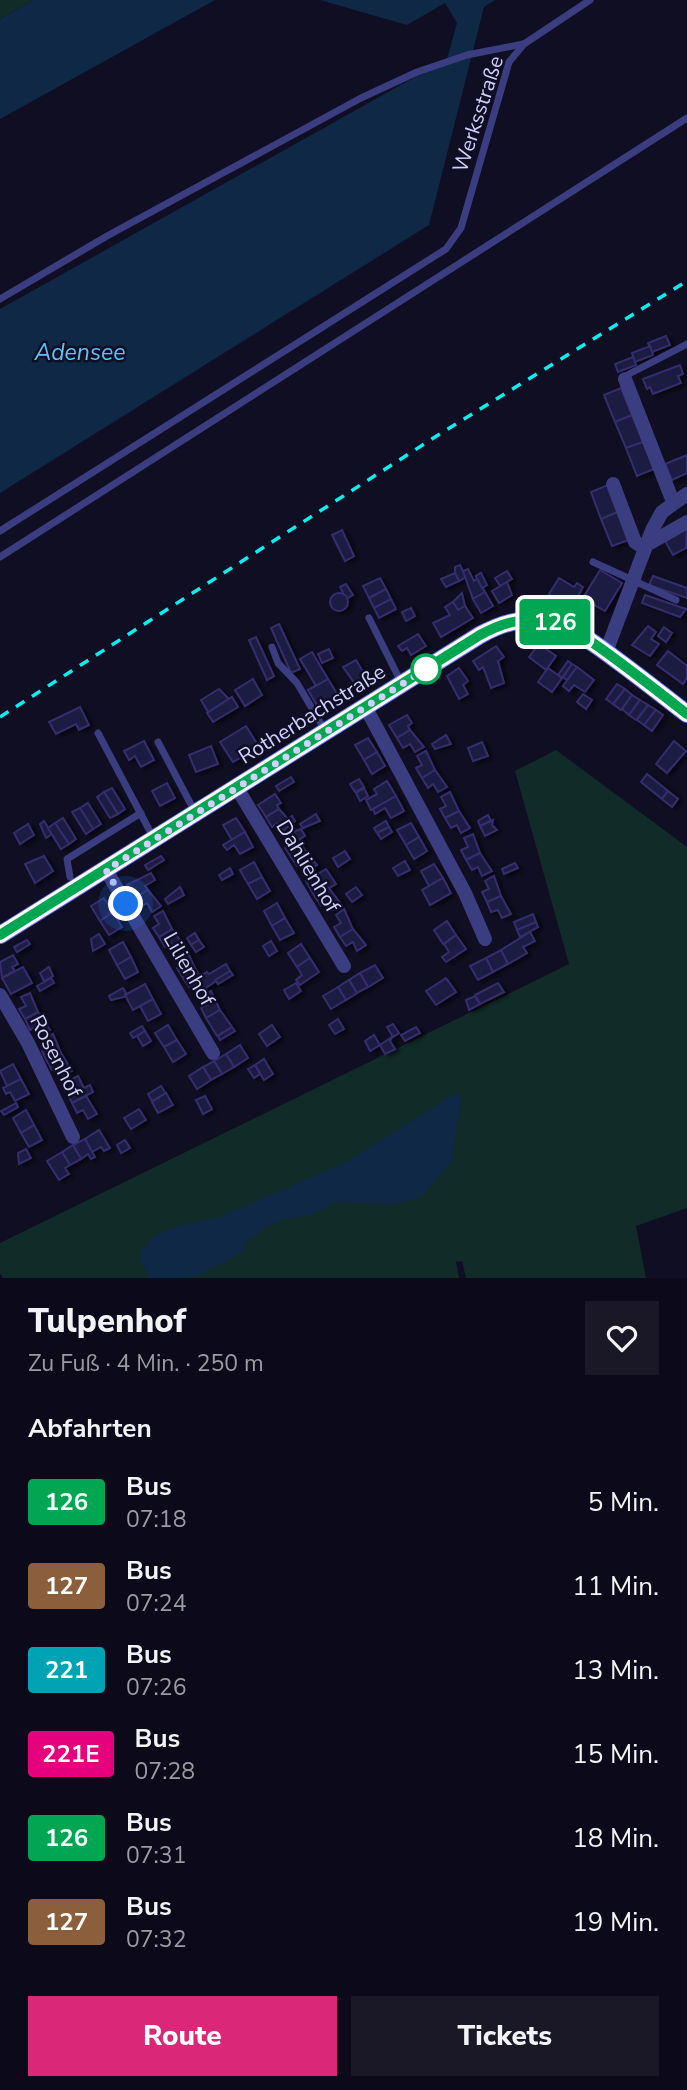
<!DOCTYPE html>
<html lang="de">
<head>
<meta charset="utf-8">
<style>
  body { margin:0; font-family:"Nunito Sans",sans-serif; background:#1a1827; color:#f1f3f6; height:100vh; display:flex; flex-direction:column; font-size:26px; white-space:nowrap }
  * { box-sizing:border-box; margin:0 }
  p { font-size:23px; color:#9a9aa2 }
  .icon { flex:none; width:38px; height:38px; fill:none; stroke:currentColor; stroke-width:2; stroke-linecap:round; stroke-linejoin:round }
  .map { position:relative; height:1278px; overflow:hidden }
  .sheet { display:flex; flex-direction:column; background:#0c0a1a; flex:1 }
  .sheet>* { flex:none }
  .badge { padding:0 14px; border-radius:5px; font-size:24px; line-height:46px }
  .you { position:absolute; width:35px; height:35px; margin:-18px; border:5px solid #fff; border-radius:50%; background:#1a73e8; box-shadow:0 0 0 10px #1a73e833 }
  .map>.badge { position:absolute; translate:-50% -50%; box-shadow:0 0 0 4px #fff }
  h2 { padding:0 28px; font-size:26px; line-height:63px }
  .round { display:grid; place-items:center; flex:none; width:74px; height:74px; border-radius:0px; background:#1a1827 }
  .overview { display:flex; align-items:center; justify-content:space-between; height:119px; padding:0 28px }
  h1 { font-size:33px; font-weight:800; line-height:52px }
  .button { display:flex; gap:14px; margin-top:auto; padding:14px 28px }
  .button a { flex:1; height:80px; border-radius:0px; background:#db2777; color:#fff; font-size:28px; font-weight:800; line-height:80px; text-align:center }
  .button a+a { background:#1a1827; color:#f1f3f6 }
  ul { padding:0; list-style:none }
  li { display:flex; align-items:center; gap:21px; height:84px; padding:0 28px }
  li div { flex:1 }
  li b { display:block; font-size:26px }
  li em { font-style:normal }
  li .badge { min-width:77px; font-weight:700; text-align:center }
  .map>svg:first-child { display:block }
  .green { fill:#112b28 }
  .water { fill:#0e2846 }
  .building { fill:#1f1b42; stroke:#352d6d; stroke-width:2; filter:url(#shadow) }
  .lines { fill:none; stroke-linecap:round; stroke-linejoin:round }
  .lane { stroke:#3a3d7f; stroke-width:7 }
  .street { stroke:#3a3d7f; stroke-width:14 }
  .secondary { stroke:#6972fb; stroke-width:18 }
  .rail { stroke:#06eff3; stroke-width:3.5; stroke-dasharray:10 9; stroke-linecap:butt }
  .line-casing { stroke:#fff; stroke-width:16 }
  .line { stroke:#00a651; stroke-width:10 }
  .walk { stroke:#d1d0fe; stroke-width:7; stroke-dasharray:0 12.6 }
  .stop-dot { fill:#fff; stroke:#00a651; stroke-width:3.5 }
  .labels { text-anchor:middle; dominant-baseline:central; stroke-width:5; stroke-linejoin:round; paint-order:stroke }
  .street-label { font-size:21px; fill:#d1d0fe; stroke:#100e22 }
  .water-label { font-size:23px; font-style:italic; fill:#61c0fb; stroke:#100e22 }
</style>
</head>
<body>
<div class="map">
<svg width="687" height="1278" viewBox="0 0 687 1278">
  <defs>
    <filter id="shadow"><feDropShadow dx="4" dy="2" stdDeviation="2" flood-color="#0009"/></filter>
  </defs>
  <rect width="100%" height="100%" fill="#100e22"/>
  <g class="green">
    <path d="M0 0H34L0 19Z"/>
    <path d="M556 750 687 847V1208L636 1226 646 1278H466L462 1261 456 1262 459 1278H3L0 1273V1243L569 964 515 771Z"/>
  </g>
  <g class="water">
    <path d="M34 0H215L0 119V19Z"/>
    <path d="M320 0H495L484 7 429 225 0 493V309L447 59 457 23 445 3 407 25Z"/>
    <path d="M457 1092 461 1098 451 1163 421 1197 394 1205 336 1202 311 1215 283 1219 269 1225 247 1241 241 1253 206 1272 188 1278H150L141 1262 140 1252 154 1236 178 1226 217 1218 345 1163Z"/>
  </g>
  <g class="building">
    <path d="M666 336 670 345 652 352 648 343Z"/>
    <path d="M650 346 653 355 635 362 632 353Z"/>
    <path d="M633 357 636 365 618 372 615 364Z"/>
    <path d="M680 365 683 374 678 376 681 383 653 394 650 387 647 389 643 379Z"/>
    <path d="M621 388 632 415 615 422 604 395Z"/>
    <path d="M632 415 643 442 626 448 615 422Z"/>
    <path d="M643 442 654 469 637 476 626 448Z"/>
    <path d="M687 455V473L672 480 665 464Z"/>
    <path d="M608 485 618 512 601 519 591 492Z"/>
    <path d="M618 512 629 540 612 546 601 519Z"/>
    <path d="M687 527 686 548 673 555 665 541Z"/>
    <path d="M342 530 354 556 345 561 332 535Z"/>
    <path d="M460 565 466 577 459 581 455 573V567Z"/>
    <path d="M468 569 474 581 477 579 485 592 473 599 463 571Z"/>
    <path d="M600 570 622 583 605 611 589 602 581 616 549 594 559 578 574 587 577 583 583 587 578 596 583 598Z"/>
    <path d="M507 571 512 579 500 586 495 578Z"/>
    <path d="M455 573 459 581 446 587 441 579Z"/>
    <path d="M481 573 487 585 482 588 476 576Z"/>
    <path d="M653 576 687 588V598L649 585Z"/>
    <path d="M380 578 386 589 369 598 363 586Z"/>
    <path d="M507 582 512 595 499 603 492 591Z"/>
    <path d="M346 584 353 595 346 599 340 587Z"/>
    <path d="M386 589 391 599 374 608 369 598Z"/>
    <path d="M485 592 493 606 481 613 473 599Z"/>
    <path d="M462 593 465 606 458 610 453 602Z"/>
    <circle cx="339" cy="602" r="9"/>
    <path d="M645 595 686 609 680 617 642 603Z"/>
    <path d="M391 599 396 609 379 618 374 608Z"/>
    <path d="M453 602 458 610 465 606 473 618 441 637 433 623 450 615 445 607Z"/>
    <path d="M411 608 415 616 406 621 402 612Z"/>
    <path d="M279 624 300 669 291 673 271 628Z"/>
    <path d="M648 626 656 632 651 639 659 644 650 656 632 645Z"/>
    <path d="M664 627 672 633 666 642 658 636Z"/>
    <path d="M418 634 426 646 411 655 407 648 402 651 398 646Z"/>
    <path d="M256 637 274 676 267 680 249 640Z"/>
    <path d="M539 644 556 656 546 670 529 657Z"/>
    <path d="M496 646 504 657 498 661 504 683 491 688 483 667 479 670 473 661Z"/>
    <path d="M329 649 333 658 322 663 318 654Z"/>
    <path d="M668 651 687 666V678L683 684 657 665Z"/>
    <path d="M312 652 328 679 316 686 300 659Z"/>
    <path d="M356 660 368 680 358 688 343 667Z"/>
    <path d="M568 661 572 664 562 678 558 675Z"/>
    <path d="M572 664 577 667 567 680 563 677Z"/>
    <path d="M577 667 594 680 585 692 574 685 569 691 563 686Z"/>
    <path d="M459 668 468 681 463 685 468 694 459 699 447 676Z"/>
    <path d="M548 668 562 678 552 692 538 682Z"/>
    <path d="M253 679 262 695 245 706 235 690Z"/>
    <path d="M328 679 339 697 319 709 308 690Z"/>
    <path d="M617 684 625 689 613 704 606 699Z"/>
    <path d="M219 689 229 699 208 712 201 700Z"/>
    <path d="M625 689 632 695 621 710 613 704Z"/>
    <path d="M583 694 592 700 586 709 577 702Z"/>
    <path d="M632 695 640 700 629 715 622 709Z"/>
    <path d="M232 697 238 707 213 722 207 713Z"/>
    <path d="M640 700 648 705 636 720 629 715Z"/>
    <path d="M648 705 656 710 644 725 637 720Z"/>
    <path d="M80 707 89 725 79 730 76 724 56 734 49 722Z"/>
    <path d="M656 710 663 715 652 731 644 725Z"/>
    <path d="M407 715 412 723 408 726 410 730 397 738 389 725Z"/>
    <path d="M246 726 259 747 233 762 220 742Z"/>
    <path d="M410 730 424 747 415 752 410 744 403 748 397 738Z"/>
    <path d="M446 735 451 744 435 749 432 744Z"/>
    <path d="M368 738 377 752 364 760 355 745Z"/>
    <path d="M144 741 154 760 141 767 135 756 129 760 124 751Z"/>
    <path d="M674 741 686 751 667 773 656 764Z"/>
    <path d="M482 742 488 756 473 761 468 748Z"/>
    <path d="M211 746 218 764 196 772 189 755Z"/>
    <path d="M426 751 435 770 422 778 416 768 422 765 417 756Z"/>
    <path d="M377 752 385 766 372 774 364 760Z"/>
    <path d="M435 770 447 787 438 792 433 784 428 788 422 778Z"/>
    <path d="M647 774 668 791 662 799 641 782Z"/>
    <path d="M291 777 294 782 279 791 276 786Z"/>
    <path d="M359 779 364 787 355 792 350 784Z"/>
    <path d="M387 781 396 796 371 810 366 800 377 794 374 789Z"/>
    <path d="M167 783 175 798 160 806 152 791Z"/>
    <path d="M112 788 125 809 118 814 104 792Z"/>
    <path d="M364 788 368 796 360 801 356 793Z"/>
    <path d="M668 791 678 799 672 807 662 799Z"/>
    <path d="M104 792 118 814 110 818 97 797Z"/>
    <path d="M450 792 459 811 445 818 440 809 446 806 441 797Z"/>
    <path d="M275 794 281 803 277 805 279 809 266 817 258 805Z"/>
    <path d="M396 796 404 811 391 818 385 808 375 814 373 809Z"/>
    <path d="M88 803 101 824 93 829 80 808Z"/>
    <path d="M80 808 93 829 86 834 72 812Z"/>
    <path d="M279 809 288 819 292 816 295 821 283 831 278 823 272 827 266 817Z"/>
    <path d="M459 811 470 828 461 833 457 825 451 828 445 818Z"/>
    <path d="M316 814 320 821 303 828 300 824Z"/>
    <path d="M488 815 491 821 480 826 478 821Z"/>
    <path d="M63 818 76 839 69 844 55 823Z"/>
    <path d="M236 818 245 832 232 840 223 825Z"/>
    <path d="M493 820 492 825 497 830 485 836 480 826Z"/>
    <path d="M44 821 52 834 46 838 40 824Z"/>
    <path d="M386 821 389 827 377 833 374 828Z"/>
    <path d="M55 823 69 844 61 849 48 828Z"/>
    <path d="M411 823 419 837 406 845 397 830Z"/>
    <path d="M28 824 34 835 20 844 14 833Z"/>
    <path d="M389 827 392 832 381 839 377 833Z"/>
    <path d="M301 829 305 836 300 839 304 849 291 857 285 848 291 844 286 835Z"/>
    <path d="M245 832 253 847 240 854 234 845 227 850 223 845Z"/>
    <path d="M473 834 480 853 466 860 461 850 468 847 464 838Z"/>
    <path d="M419 837 427 851 414 859 406 845Z"/>
    <path d="M304 849 317 865 308 871 303 863 297 866 291 857Z"/>
    <path d="M345 851 350 859 338 867 333 858Z"/>
    <path d="M480 853 492 871 482 876 478 867 472 870 466 860Z"/>
    <path d="M44 856 53 871 35 883 25 864Z"/>
    <path d="M161 856 164 860 148 870 145 865Z"/>
    <path d="M405 861 410 870 398 876 393 868Z"/>
    <path d="M254 862 262 877 248 884 240 870Z"/>
    <path d="M515 863 518 868 504 874 502 869Z"/>
    <path d="M434 864 443 878 429 886 421 871Z"/>
    <path d="M230 868 233 874 222 880 219 875Z"/>
    <path d="M326 869 336 884 315 897 306 881Z"/>
    <path d="M151 873 155 880 145 886 148 890 134 898 127 885Z"/>
    <path d="M494 876 501 896 487 902 482 892 489 889 485 881Z"/>
    <path d="M262 877 270 891 257 899 248 884Z"/>
    <path d="M443 878 451 893 430 905 422 890Z"/>
    <path d="M180 887 184 895 168 904 165 899Z"/>
    <path d="M356 887 362 895 352 902 346 894Z"/>
    <path d="M329 888 341 904 333 910 328 902 321 906 315 897Z"/>
    <path d="M148 890 161 906 152 912 147 903 140 907 134 898Z"/>
    <path d="M501 896 511 914 502 918 498 910 491 912 487 902Z"/>
    <path d="M104 898 113 912 100 921 91 906Z"/>
    <path d="M277 903 285 918 272 926 264 911Z"/>
    <path d="M344 909 353 929 340 937 334 927 341 923 336 915Z"/>
    <path d="M163 911 172 929 159 937 153 928 159 924 154 916Z"/>
    <path d="M113 912 122 927 109 935 100 921Z"/>
    <path d="M533 914 536 922 517 930 514 922Z"/>
    <path d="M285 918 294 933 280 940 272 926Z"/>
    <path d="M447 921 456 935 443 944 434 930Z"/>
    <path d="M536 922 538 927 520 937 517 930Z"/>
    <path d="M172 929 185 947 176 952 171 943 165 947 159 937Z"/>
    <path d="M353 929 366 945 357 951 353 942 346 946 340 937Z"/>
    <path d="M530 932 535 941 523 947 527 953 508 964 501 950Z"/>
    <path d="M195 933 199 940 191 945 187 938Z"/>
    <path d="M99 934 105 944 93 951 91 939Z"/>
    <path d="M456 935 466 949 446 962 442 957 449 952 444 944Z"/>
    <path d="M27 940 30 944 17 952 14 947Z"/>
    <path d="M199 940 204 947 196 952 191 945Z"/>
    <path d="M271 941 277 951 269 956 263 946Z"/>
    <path d="M123 942 131 957 117 965 109 950Z"/>
    <path d="M301 944 310 958 297 967 288 953Z"/>
    <path d="M501 950 508 964 493 972 486 958Z"/>
    <path d="M187 951 196 970 183 978 177 968 183 964 179 956Z"/>
    <path d="M13 955 18 964 12 967 15 971 2 978 0 962Z"/>
    <path d="M131 957 138 972 125 979 117 965Z"/>
    <path d="M310 958 319 972 300 985 296 980 302 975 297 967Z"/>
    <path d="M486 958 493 972 478 980 470 966Z"/>
    <path d="M226 964 230 971 200 992 195 984 189 987 183 978 196 970 200 976 207 972 209 974Z"/>
    <path d="M375 965 383 978 368 987 360 973Z"/>
    <path d="M23 967 32 983 11 994 2 978Z"/>
    <path d="M49 967 53 976 44 981 40 973Z"/>
    <path d="M230 971 233 975 218 984 215 980Z"/>
    <path d="M360 973 368 987 357 993 349 980Z"/>
    <path d="M51 978 54 983 40 991 37 986Z"/>
    <path d="M446 978 456 992 436 1005 426 991Z"/>
    <path d="M349 980 357 993 346 1000 338 987Z"/>
    <path d="M296 983 301 991 289 999 284 990Z"/>
    <path d="M498 983 504 992 480 1004 475 995Z"/>
    <path d="M145 984 153 999 133 1010 125 995Z"/>
    <path d="M338 987 346 1000 331 1009 323 996Z"/>
    <path d="M123 988 126 993 124 997 111 1000 109 996Z"/>
    <path d="M211 991 220 1010 206 1018 201 1008 207 1004 202 996Z"/>
    <path d="M30 993 38 1012 25 1019 19 1009 26 1006 21 997Z"/>
    <path d="M475 996 480 1004 469 1010 466 1000Z"/>
    <path d="M153 999 161 1014 148 1021 140 1006Z"/>
    <path d="M220 1010 232 1027 217 1036 206 1018Z"/>
    <path d="M38 1012 50 1030 41 1034 37 1026 30 1030 25 1019Z"/>
    <path d="M338 1019 344 1029 335 1034 329 1025Z"/>
    <path d="M393 1024 399 1033 393 1037 387 1027Z"/>
    <path d="M168 1025 177 1040 164 1047 155 1033Z"/>
    <path d="M272 1025 280 1037 267 1046 259 1034Z"/>
    <path d="M142 1026 145 1031 133 1038 130 1033Z"/>
    <path d="M232 1027 235 1031 220 1040 218 1036Z"/>
    <path d="M416 1027 420 1033 405 1041 401 1035Z"/>
    <path d="M145 1031 151 1041 143 1046 137 1036Z"/>
    <path d="M53 1034 61 1053 47 1061 42 1051 48 1047 44 1039Z"/>
    <path d="M374 1035 380 1045 370 1051 365 1041Z"/>
    <path d="M392 1037 390 1041 395 1049 385 1054 380 1045Z"/>
    <path d="M177 1040 186 1054 173 1062 164 1047Z"/>
    <path d="M240 1045 248 1058 234 1067 226 1054Z"/>
    <path d="M61 1053 72 1071 63 1076 59 1067 52 1070 47 1061Z"/>
    <path d="M226 1054 234 1067 222 1074 214 1061Z"/>
    <path d="M264 1059 273 1074 264 1080 255 1065Z"/>
    <path d="M214 1061 222 1074 211 1080 203 1067Z"/>
    <path d="M13 1064 21 1079 7 1086 0 1071Z"/>
    <path d="M255 1065 260 1074 254 1078 248 1069Z"/>
    <path d="M203 1067 211 1080 197 1089 189 1076Z"/>
    <path d="M78 1076 84 1088 90 1085 93 1092 72 1103 67 1093 73 1090 69 1081Z"/>
    <path d="M21 1079 29 1094 15 1101 10 1092 6 1094 3 1088Z"/>
    <path d="M161 1086 166 1094 152 1101 148 1094Z"/>
    <path d="M166 1093 173 1105 158 1113 152 1102Z"/>
    <path d="M86 1096 97 1114 88 1119 83 1110 77 1113 72 1103Z"/>
    <path d="M205 1096 212 1109 203 1114 196 1100Z"/>
    <path d="M16 1103 18 1107 4 1115 1 1111Z"/>
    <path d="M139 1109 146 1120 131 1129 124 1118Z"/>
    <path d="M26 1110 34 1125 21 1133 13 1118Z"/>
    <path d="M34 1125 42 1140 29 1147 21 1133Z"/>
    <path d="M99 1130 110 1148 104 1151 101 1147 92 1152 85 1139Z"/>
    <path d="M85 1139 95 1157 91 1159 88 1154 81 1159 73 1145Z"/>
    <path d="M125 1140 130 1148 121 1153 117 1145Z"/>
    <path d="M73 1145 81 1159 70 1165 62 1152Z"/>
    <path d="M26 1149 31 1158 19 1164 18 1153Z"/>
    <path d="M62 1152 70 1165 65 1168 69 1174 59 1180 47 1161Z"/>
  </g>
  <g class="lines">
    <g class="lane">
      <path d="M0 299 107 236 361 98 417 72 467 55 523 44"/>
      <path d="M625 379 629 374 687 344"/>
      <path d="M0 531 446 249 461 228 509 62 524 44 590 0"/>
      <path d="M0 557 687 118"/>
      <path d="M593 562 676 600"/>
      <path d="M369 618 402 684"/>
      <path d="M272 647 278 663 297 683 326 732"/>
      <path d="M98 733 153 837"/>
      <path d="M158 742 195 812"/>
      <path d="M70 877 67 859 141 813"/>
    </g>
    <g class="street">
      <path d="M625 379 673 502"/>
      <path d="M613 484 635 542 643 547"/>
      <path d="M643 547 687 522"/>
      <path d="M606 652 652 530 662 512 687 494"/>
      <path d="M366 708 465 893 485 939"/>
      <path d="M237 788 344 966"/>
      <path d="M106 870 213 1053"/>
      <path d="M0 995 28 1043 73 1137"/>
    </g>
    <path class="secondary" d="M0 935 480 635C538 603 570 625 618 661 641 678 664 696 687 714"/>
    <path class="rail" d="M0 717 435 437 687 281"/>
  </g>
  <g class="lines">
    <defs>
      <path id="line" d="M0 935 480 635C538 603 570 625 618 661 641 678 664 696 687 714"/>
    </defs>
    <use href="#line" class="line-casing"/>
    <use href="#line" class="line"/>
    <path class="walk" d="M126 904 106 870 426 669"/>
  </g>
  <circle class="stop-dot" cx="426" cy="669" r="14"/>
  <g class="labels">
    <g class="street-label">
      <text transform="translate(478 114) rotate(-72)">Werksstraße</text>
      <text transform="translate(312 714) rotate(-32)">Rotherbachstraße</text>
      <text transform="translate(308 866) rotate(59)">Dahlienhof</text>
      <text transform="translate(189 969) rotate(60)">Lilienhof</text>
      <text transform="translate(56 1056) rotate(63)">Rosenhof</text>
    </g>
    <g class="water-label">
      <text x="80" y="352">Adensee</text>
    </g>
  </g>
</svg>
<div class="you" style="left:126px;top:904px"></div>
<b class="badge" style="left:555px;top:622px;background:#00a651;color:#fff">126</b>
</div>
<section class="sheet">
<div class="overview"><div><h1>Tulpenhof</h1><p>Zu Fuß · 4 Min. · 250 m</p></div><a class="round"><svg class="icon" aria-label="heart" viewBox="0 0 24 24"><path d="M12 20l-8-8c-3-5 5-10 8-4 3-6 11-1 8 4z"/></svg></a></div>
<h2>Abfahrten</h2>
<ul>
<li><span class="badge" style="background:#00a651;color:#fff">126</span><div><b>Bus</b><p>07:18</p></div><em>5 Min.</em></li>
<li><span class="badge" style="background:#8b5e3c;color:#fff">127</span><div><b>Bus</b><p>07:24</p></div><em>11 Min.</em></li>
<li><span class="badge" style="background:#00a3b4;color:#fff">221</span><div><b>Bus</b><p>07:26</p></div><em>13 Min.</em></li>
<li><span class="badge" style="background:#e6007e;color:#fff">221E</span><div><b>Bus</b><p>07:28</p></div><em>15 Min.</em></li>
<li><span class="badge" style="background:#00a651;color:#fff">126</span><div><b>Bus</b><p>07:31</p></div><em>18 Min.</em></li>
<li><span class="badge" style="background:#8b5e3c;color:#fff">127</span><div><b>Bus</b><p>07:32</p></div><em>19 Min.</em></li>
</ul>
<div class="button"><a>Route</a><a>Tickets</a></div>
</section>
</body>
</html>
